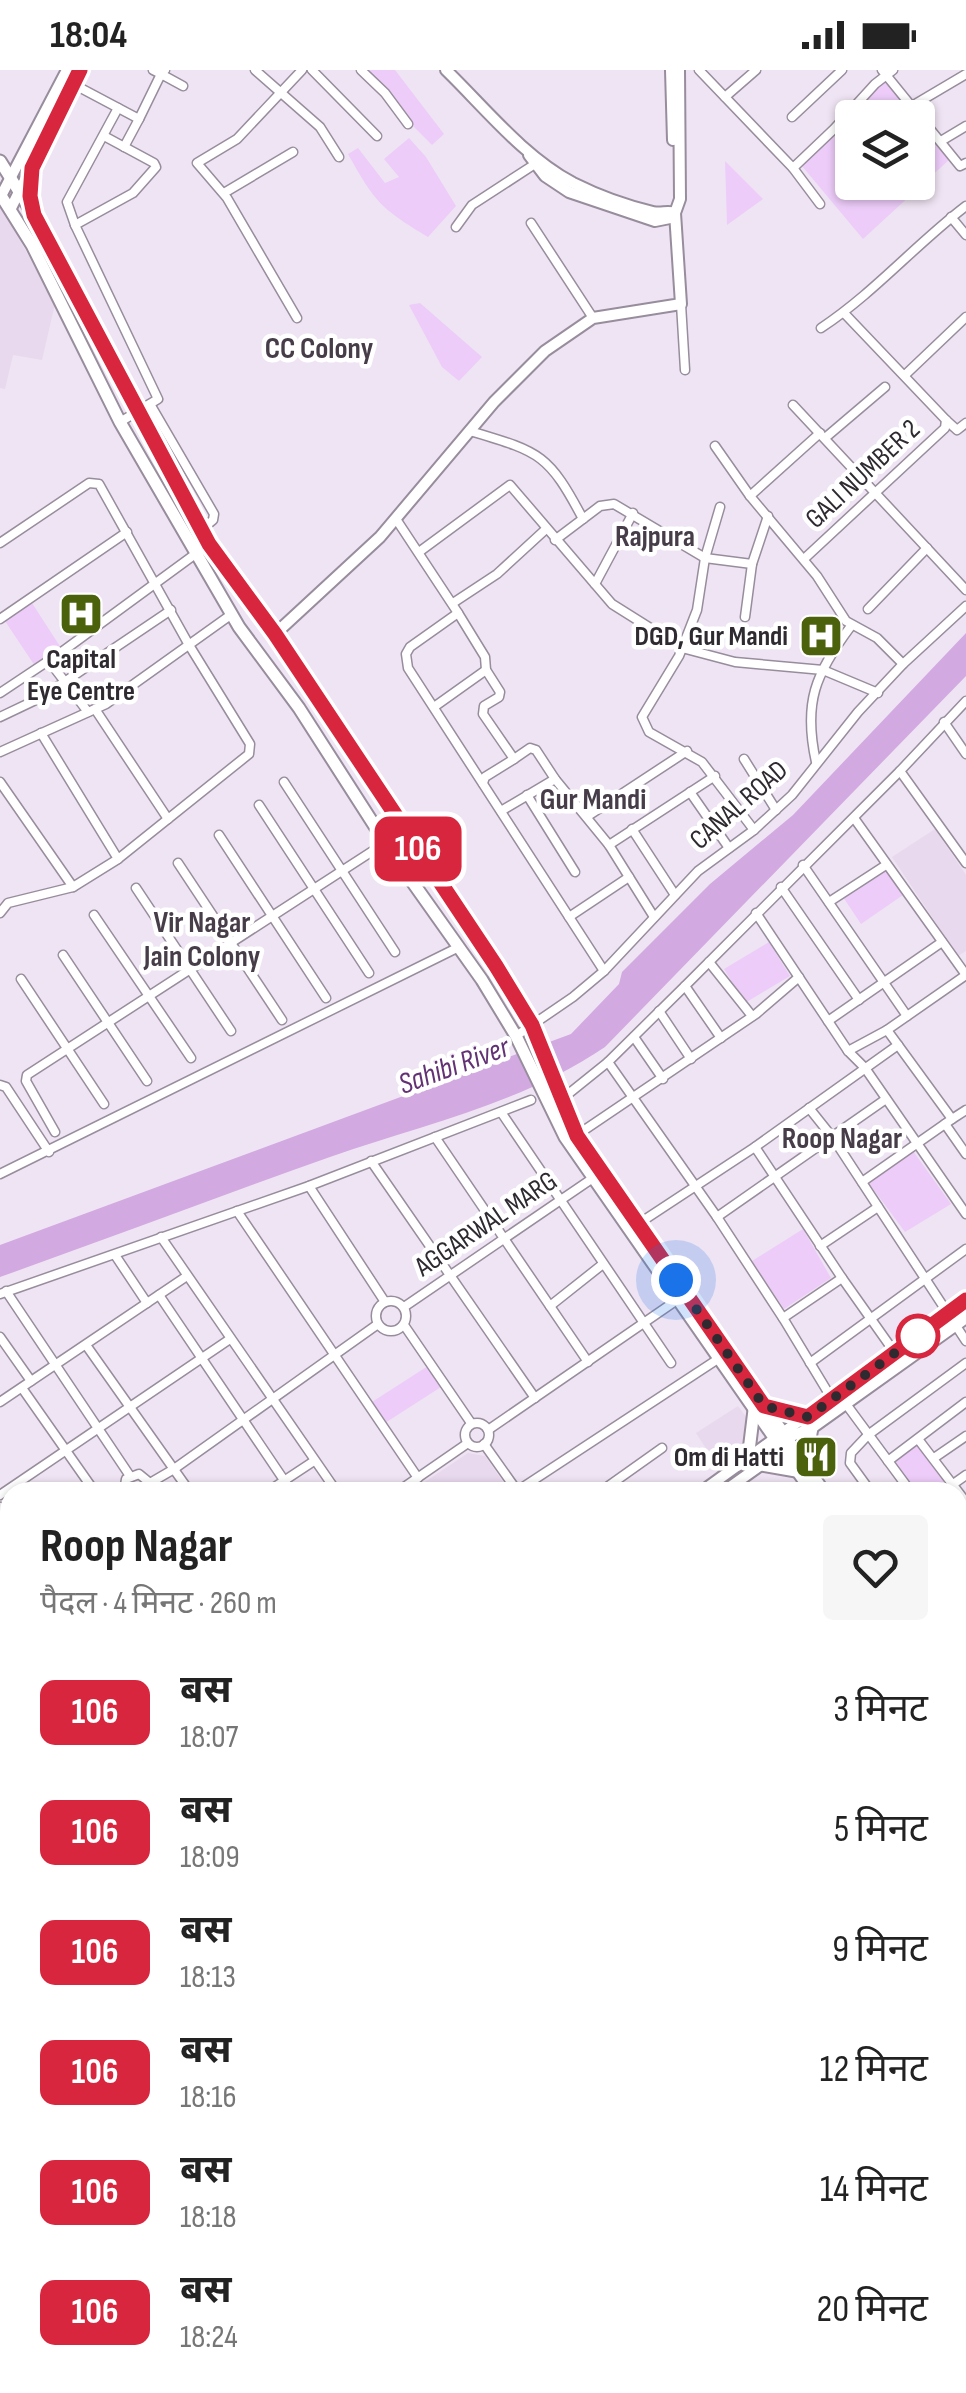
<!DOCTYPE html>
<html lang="hi">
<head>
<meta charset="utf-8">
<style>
  body { margin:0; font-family:"Sofia Sans Condensed","Noto Sans Devanagari",sans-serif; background:#f6f6f6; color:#222; height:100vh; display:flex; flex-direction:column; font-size:38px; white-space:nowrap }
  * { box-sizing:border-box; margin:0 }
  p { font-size:32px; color:#767676 }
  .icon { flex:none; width:55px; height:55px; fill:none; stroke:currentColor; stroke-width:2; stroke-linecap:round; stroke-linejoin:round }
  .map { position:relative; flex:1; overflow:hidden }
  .details { position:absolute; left:0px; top:1412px; width:968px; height:912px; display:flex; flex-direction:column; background:#fff; border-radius:30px 30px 0 0; box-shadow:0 2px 8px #0004 }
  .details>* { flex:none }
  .badge { padding:0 20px; border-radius:15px; font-size:35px; line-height:65px }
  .buttons { position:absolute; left:835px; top:30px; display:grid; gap:20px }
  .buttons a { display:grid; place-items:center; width:100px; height:100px; border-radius:10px; background:#fff; box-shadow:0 2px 8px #0004; font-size:50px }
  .you { position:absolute; width:50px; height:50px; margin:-25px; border:8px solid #fff; border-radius:50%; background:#1a73e8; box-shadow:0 0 0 15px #1a73e833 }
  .map>.badge { position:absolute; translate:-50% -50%; box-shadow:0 0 0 5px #fff }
  .round { display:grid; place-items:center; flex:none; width:105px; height:105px; border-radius:10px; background:#f6f6f6 }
  .headline { display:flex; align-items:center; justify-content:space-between; height:170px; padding:0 40px }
  h1 { font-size:48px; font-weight:700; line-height:75px }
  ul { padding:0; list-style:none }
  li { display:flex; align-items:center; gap:30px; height:120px; padding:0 40px }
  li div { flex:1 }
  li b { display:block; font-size:38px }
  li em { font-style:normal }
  li .badge { min-width:110px; font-weight:700; text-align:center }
  .status { display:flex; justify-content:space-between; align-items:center; height:70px; padding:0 50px; background:#fff; direction:ltr }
  .status svg { height:28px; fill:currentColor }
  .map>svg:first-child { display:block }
  .built { fill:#e9d9ef }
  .green { fill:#edccf9; fill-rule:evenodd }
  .water { fill:#d2a9e1 }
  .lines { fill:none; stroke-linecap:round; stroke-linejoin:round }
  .minor-casing { stroke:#988d9c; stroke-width:11 }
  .tertiary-casing { stroke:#988d9c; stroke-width:14 }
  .secondary-casing { stroke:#988d9c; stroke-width:15 }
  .minor { stroke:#fff; stroke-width:8 }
  .tertiary { stroke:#fff; stroke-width:10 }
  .secondary { stroke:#fff; stroke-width:11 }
  .rail { stroke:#69636b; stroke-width:2.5; stroke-dasharray:20 10; stroke-linecap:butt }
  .line-casing { stroke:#fff; stroke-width:22 }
  .line { stroke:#d7263d; stroke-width:15 }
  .walk { stroke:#2e2a30; stroke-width:10; stroke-dasharray:0 18 }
  .stop-dot { fill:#fff; stroke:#d7263d; stroke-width:5 }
  .labels { text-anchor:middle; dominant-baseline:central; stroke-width:9; stroke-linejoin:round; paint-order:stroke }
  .street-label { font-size:28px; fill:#2e2a30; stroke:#fff }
  .poi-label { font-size:28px; font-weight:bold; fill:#2e2a30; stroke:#fff; text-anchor:end }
  .neighbourhood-label { font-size:30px; font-weight:bold; fill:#463d49; stroke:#fff }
  .water-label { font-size:30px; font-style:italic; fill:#633274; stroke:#fff }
</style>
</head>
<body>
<div class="status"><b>18:04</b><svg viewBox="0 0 49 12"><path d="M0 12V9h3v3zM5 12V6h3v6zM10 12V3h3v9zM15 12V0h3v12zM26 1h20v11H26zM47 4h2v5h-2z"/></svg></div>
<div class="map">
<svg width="966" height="2323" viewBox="0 0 966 2323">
  <rect width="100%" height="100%" fill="#efe4f3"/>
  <g class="built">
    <path d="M0 134 55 234 42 290 13 285 5 319 0 318Z"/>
    <path d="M935 759 966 805V881L958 886 892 787Z"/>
    <path d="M738 1336 749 1351 744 1386 720 1400 696 1363Z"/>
    <path d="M468 1383 485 1386 510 1422H410Z"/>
    <path d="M0 1523 10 1537V1746L0 1749Z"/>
    <path d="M958 1643 966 1655V2003L958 2009Z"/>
    <path d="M0 1962 10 1985V2134L0 2136Z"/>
  </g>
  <g class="green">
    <path d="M357 0H395L444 64 432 75Z"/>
    <path d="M886 9 951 88 863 169 802 96ZM852 48H918V112H852Z"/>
    <path d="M409 68 426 87 456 136 428 167C380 138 375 132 348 84L358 78 385 113 399 107 384 89Z"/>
    <path d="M725 91 763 129 727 155Z"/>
    <path d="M420 233 482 287 459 311 442 297 409 235Z"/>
    <path d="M32 533 63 581 37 599 5 551Z"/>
    <path d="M885 798 903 825 861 854 843 827Z"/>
    <path d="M769 872 790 906 745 933 724 899Z"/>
    <path d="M913 1081 951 1134 905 1162 868 1112Z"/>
    <path d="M803 1159 831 1208 784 1239 752 1191Z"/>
    <path d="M428 1296 441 1317 385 1353 372 1332Z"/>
    <path d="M918 1371 948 1409 930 1422H915L891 1392Z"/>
    <path d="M10 2218V2315H44L40 2323H0V2242Z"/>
    <path d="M958 2252 966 2254V2323H598L601 2315H958Z"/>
    <path d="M223 2315H575V2323H221Z"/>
  </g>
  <path class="water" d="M966 563V606L605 977C521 1034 424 1054 330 1087 220 1126 110 1168 0 1207V1175L571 964 619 914 622 902 710 814 793 745Z"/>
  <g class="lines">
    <defs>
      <g id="minor">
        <path d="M153 0 161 4 165 0"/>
        <path d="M255 0 320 57 339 87"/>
        <path d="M312 0 377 66"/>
        <path d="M361 0 385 23 408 54"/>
        <path d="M699 0 793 98 834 59 875 14 893 0"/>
        <path d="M882 0 960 96 966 93"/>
        <path d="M73 14 139 49 161 4 183 16"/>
        <path d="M725 27 756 0"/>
        <path d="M912 36 966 4"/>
        <path d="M118 38 67 132 75 155 158 329 120 352"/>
        <path d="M792 47 842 0"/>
        <path d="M941 71 966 56"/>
        <path d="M124 77 139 49"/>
        <path d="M793 98 820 134"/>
        <path d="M224 123 293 82"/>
        <path d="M951 147 966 165"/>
        <path d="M531 153 593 248"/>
        <path d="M75 155 133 123 156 97 154 93 104 66"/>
        <path d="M456 157 472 135 535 94"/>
        <path d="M681 234 685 300"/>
        <path d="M844 243 946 350 957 360 966 353"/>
        <path d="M297 248 227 128 197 93 237 69 302 0"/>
        <path d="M821 258C874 223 916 174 966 136"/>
        <path d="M905 305 966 247"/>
        <path d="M150 334 214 444 213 450 201 460"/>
        <path d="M793 335 966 520"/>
        <path d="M470 361C540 382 548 383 583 449"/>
        <path d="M825 368 885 317"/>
        <path d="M715 376 750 426 817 506 846 551 877 568 903 594"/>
        <path d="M750 426 820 363"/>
        <path d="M720 437 705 488 697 540 679 586 642 647 649 662 702 692 754 760"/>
        <path d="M396 449 458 543 410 577 406 584 408 598 604 901"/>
        <path d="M555 470 600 436 614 434 705 488 752 494"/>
        <path d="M0 473 89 413 99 414 189 575 250 674 249 684 118 789"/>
        <path d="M419 482 510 415 612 534 682 578 735 592 823 600 878 623"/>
        <path d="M804 489 945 358 946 350"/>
        <path d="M595 514 633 443"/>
        <path d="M453 533 497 504 546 459"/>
        <path d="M868 539 927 478"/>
        <path d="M458 543 485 587 486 600 500 622 499 627 484 636 483 644 514 689 530 678 536 680 555 709 609 775 654 847"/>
        <path d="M745 547 752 494 768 446"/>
        <path d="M0 549 127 462"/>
        <path d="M49 591 88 642"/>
        <path d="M0 623 63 581 209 474"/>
        <path d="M434 637 486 600"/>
        <path d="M95 639 168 749"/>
        <path d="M0 647 42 627 171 540"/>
        <path d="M944 652 966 684"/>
        <path d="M41 663 118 789 73 817"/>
        <path d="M0 682 106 634 232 544"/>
        <path d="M744 689 776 740"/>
        <path d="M816 692C803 633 815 604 851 556"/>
        <path d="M900 701 966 793"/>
        <path d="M0 712 73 817 8 833 0 843"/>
        <path d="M284 712 395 882"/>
        <path d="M483 713 485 707 514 689"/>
        <path d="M690 722 729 778"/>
        <path d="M527 725 575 802"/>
        <path d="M259 735 369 903"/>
        <path d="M501 741 555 709"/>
        <path d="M588 746 687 681"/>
        <path d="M854 748 966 905"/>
        <path d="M632 759 675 825"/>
        <path d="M219 765 326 928"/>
        <path d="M609 775 715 706"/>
        <path d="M178 793 282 950"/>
        <path d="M803 795 907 946"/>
        <path d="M781 817 859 930"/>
        <path d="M136 818 231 961"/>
        <path d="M829 832 886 795"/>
        <path d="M756 843 848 981 865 998 966 1144"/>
        <path d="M94 845 191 988"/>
        <path d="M569 847 629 807"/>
        <path d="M63 885 147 1011"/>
        <path d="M709 892 752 946"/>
        <path d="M21 909 104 1034"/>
        <path d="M685 916 721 968"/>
        <path d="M659 941 691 989"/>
        <path d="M828 951 942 872"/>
        <path d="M516 966 573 927 604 901 698 801 754 760 792 725 858 642 903 594 966 536"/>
        <path d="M634 967 663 1009"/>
        <path d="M898 975 952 1049 966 1040"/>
        <path d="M848 981 887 960"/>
        <path d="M608 992 717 1147 783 1248 842 1208 895 1283"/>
        <path d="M0 1015 6 1017 49 1082"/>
        <path d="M562 1029 608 992 685 916 900 701 966 631"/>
        <path d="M809 1038 833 1068 966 1271"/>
        <path d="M501 1042 671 1293"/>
        <path d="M945 1054 966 1084"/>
        <path d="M55 1062 26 1011 27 1005 405 760"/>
        <path d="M577 1065 756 944 799 907"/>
        <path d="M435 1067 588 1292"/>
        <path d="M755 1077 842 1208"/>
        <path d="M371 1091 535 1328"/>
        <path d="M0 1104 459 877"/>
        <path d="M862 1112 952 1049"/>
        <path d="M309 1116 385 1232"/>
        <path d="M237 1141 418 1408"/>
        <path d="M717 1147 886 1029"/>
        <path d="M638 1154 755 1077 898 975 887 960 966 905"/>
        <path d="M161 1167 337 1422"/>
        <path d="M820 1176 878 1137"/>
        <path d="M115 1185 147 1233"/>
        <path d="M6 1221 130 1406"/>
        <path d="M0 1224 309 1116 531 1030"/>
        <path d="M159 1225 292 1422"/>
        <circle cx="391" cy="1246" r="15"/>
        <path d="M550 1236 603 1194"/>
        <path d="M404 1237 593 1108"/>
        <path d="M783 1248 832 1329"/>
        <path d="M404 1255 471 1353"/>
        <path d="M0 1267 31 1311"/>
        <path d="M86 1275 190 1422"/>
        <path d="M810 1293 966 1179"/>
        <path d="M22 1318 95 1422"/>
        <path d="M0 1332 187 1206"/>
        <path d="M846 1334 911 1422"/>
        <circle cx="477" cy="1365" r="12"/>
        <path d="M488 1360 677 1230"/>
        <path d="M918 1369 966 1432"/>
        <path d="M484 1374 518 1422"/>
        <path d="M934 1388 966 1366"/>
        <path d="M888 1391 966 1332"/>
        <path d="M150 1413 174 1399 378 1254"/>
        <path d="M517 1421 718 1289"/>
        <path d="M124 1422 126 1409 139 1404 150 1413V1422"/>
        <path d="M267 1422 314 1391"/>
        <path d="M397 1422 468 1373"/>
        <path d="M600 1422 662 1378"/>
        <path d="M871 1422 850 1393 851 1383 868 1365 966 1293"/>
        <path d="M942 1422 966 1405"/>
        <path d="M0 1425 230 1269"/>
        <path d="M0 1437 10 1451"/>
        <path d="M958 1484 966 1498"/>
        <path d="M0 1500 10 1514"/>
        <path d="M958 1554 966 1547"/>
        <path d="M0 1744 10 1741"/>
        <path d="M958 1745 966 1737"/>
        <path d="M958 1762 966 1775"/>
        <path d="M958 1904 966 1898"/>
        <path d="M958 1995 966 1989"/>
        <path d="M958 2068 966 2080"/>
        <path d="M958 2114 966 2108"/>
        <path d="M958 2154 966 2148"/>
        <path d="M4 2165 10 2168"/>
        <path d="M958 2199 966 2197"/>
        <path d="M958 2239 966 2241"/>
        <path d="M77 2323 80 2315"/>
        <path d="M584 2323 585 2315"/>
      </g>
      <g id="tertiary">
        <path d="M446 0C486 39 523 86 573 113 597 125 627 136 653 142 662 144 667 140 675 143"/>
        <path d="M671 0 673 70"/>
        <path d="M529 85 545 106 569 122 655 151 670 148 674 144"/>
        <path d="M1 126 67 0"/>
        <path d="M10 140 80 0"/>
        <path d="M275 564 380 467 494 332 545 281 593 248 681 234 675 143 680 129 679 0"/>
        <path d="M701 1422 966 1230"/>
        <path d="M723 1422 761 1395 786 1368 812 1358 966 1248"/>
        <path d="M0 1766 10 1764"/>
        <path d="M0 1781 10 1778"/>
      </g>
      <g id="secondary">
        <path d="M0 91 48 168 136 342 209 474 275 564 455 834"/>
        <path d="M32 98V139"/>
        <path d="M0 124 32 175 120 352 239 557 299 638 394 786 482 910 516 966 565 1067 812 1422"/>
        <path d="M463 847 531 955 577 1065 824 1422"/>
        <path d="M764 1337 808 1347"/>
        <path d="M748 1389 754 1340"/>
        <path d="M761 1395 796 1401"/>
        <path d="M805 1396 812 1358"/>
        <path d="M958 1625 966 1637"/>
      </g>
    </defs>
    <use href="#minor" class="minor-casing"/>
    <use href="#tertiary" class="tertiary-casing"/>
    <use href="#secondary" class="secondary-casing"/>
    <use href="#minor" class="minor"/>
    <use href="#tertiary" class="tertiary"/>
    <use href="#secondary" class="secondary"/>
    <g class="rail">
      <path d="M0 1934 10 1957"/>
      <path d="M164 2315 167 2323"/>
      <path d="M185 2315 189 2323"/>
    </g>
  </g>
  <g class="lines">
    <defs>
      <path id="line" d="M80 0 32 98 30 126 34 145 209 474 275 564 496 896 532 955 577 1066 764 1336 808 1347 966 1230"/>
    </defs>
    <use href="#line" class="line-casing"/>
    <use href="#line" class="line"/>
    <path class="walk" d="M676 1210 764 1336 808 1347 918 1266"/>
  </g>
  <defs>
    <symbol id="hospital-square" viewBox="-11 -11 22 22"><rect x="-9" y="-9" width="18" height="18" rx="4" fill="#4b610c" stroke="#fff"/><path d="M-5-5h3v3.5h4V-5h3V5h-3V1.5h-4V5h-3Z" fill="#fff"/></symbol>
    <symbol id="restaurant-square" viewBox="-11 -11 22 22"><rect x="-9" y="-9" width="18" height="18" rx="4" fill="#4b610c" stroke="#fff"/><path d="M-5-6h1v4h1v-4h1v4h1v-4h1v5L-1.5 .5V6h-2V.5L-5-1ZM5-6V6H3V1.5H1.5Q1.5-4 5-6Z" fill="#fff"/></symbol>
  </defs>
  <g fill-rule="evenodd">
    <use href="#hospital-square" x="56" y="519" width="50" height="50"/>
    <use href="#hospital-square" x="796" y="541" width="50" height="50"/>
    <use href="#restaurant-square" x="791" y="1362" width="50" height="50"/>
  </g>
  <circle class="stop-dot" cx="918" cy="1266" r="20"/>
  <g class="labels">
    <g class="street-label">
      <text transform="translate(863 404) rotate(-43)">GALI NUMBER 2</text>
      <text transform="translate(739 735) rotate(-41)">CANAL ROAD</text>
      <text transform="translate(486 1154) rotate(-34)">AGGARWAL MARG</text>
    </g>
    <g class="poi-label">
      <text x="788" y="566">DGD, Gur Mandi</text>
      <text x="81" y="589" text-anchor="middle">Capital<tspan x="81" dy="32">Eye Centre</tspan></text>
      <text x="784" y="1387">Om di Hatti</text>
    </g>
    <g class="neighbourhood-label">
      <text x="319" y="279">CC Colony</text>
      <text x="655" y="467">Rajpura</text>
      <text x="593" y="730">Gur Mandi</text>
      <text x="202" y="853">Vir Nagar<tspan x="202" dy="34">Jain Colony</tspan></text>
      <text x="842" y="1069">Roop Nagar</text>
    </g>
    <g class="water-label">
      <text transform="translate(454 996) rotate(-20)">Sahibi River</text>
    </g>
  </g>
</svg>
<div class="buttons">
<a><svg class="icon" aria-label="layers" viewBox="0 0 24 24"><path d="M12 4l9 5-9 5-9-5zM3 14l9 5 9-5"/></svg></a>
</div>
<div class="you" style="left:676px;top:1210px"></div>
<b class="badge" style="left:418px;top:779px;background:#d7263d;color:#fff">106</b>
<section class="details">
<div class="headline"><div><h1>Roop Nagar</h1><p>पैदल · 4 मिनट · 260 m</p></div><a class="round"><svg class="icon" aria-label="heart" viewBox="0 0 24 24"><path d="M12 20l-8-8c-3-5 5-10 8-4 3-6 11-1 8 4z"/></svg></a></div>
<ul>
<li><span class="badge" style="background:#d7263d;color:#fff">106</span><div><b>बस</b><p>18:07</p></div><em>3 मिनट</em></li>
<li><span class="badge" style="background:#d7263d;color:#fff">106</span><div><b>बस</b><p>18:09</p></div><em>5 मिनट</em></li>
<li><span class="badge" style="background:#d7263d;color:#fff">106</span><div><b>बस</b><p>18:13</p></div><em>9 मिनट</em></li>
<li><span class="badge" style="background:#d7263d;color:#fff">106</span><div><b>बस</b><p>18:16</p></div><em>12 मिनट</em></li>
<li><span class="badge" style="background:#d7263d;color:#fff">106</span><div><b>बस</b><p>18:18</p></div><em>14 मिनट</em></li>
<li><span class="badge" style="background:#d7263d;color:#fff">106</span><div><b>बस</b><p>18:24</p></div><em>20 मिनट</em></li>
</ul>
</section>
</div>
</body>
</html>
